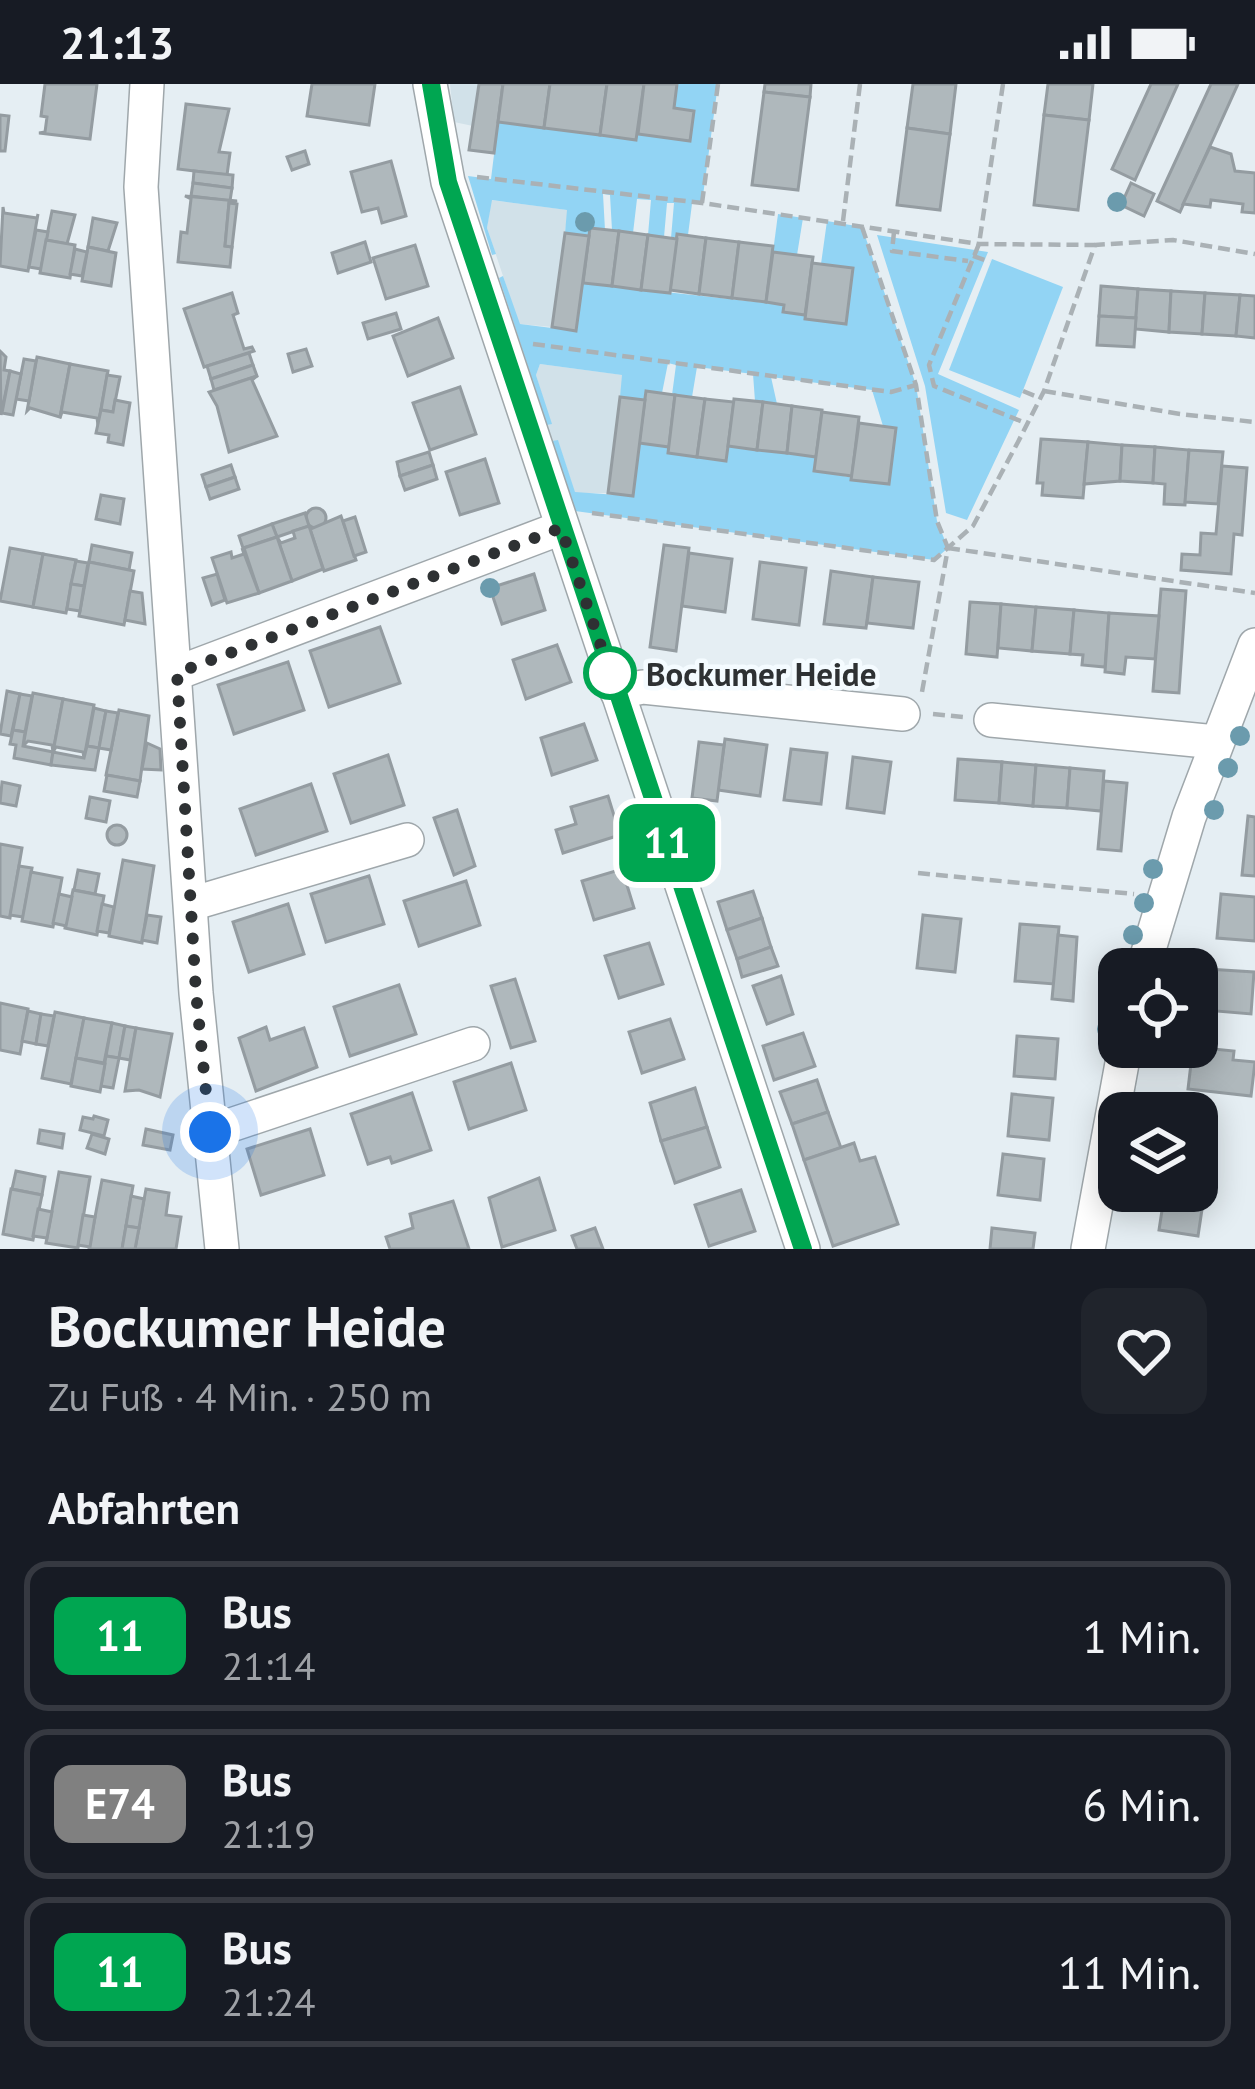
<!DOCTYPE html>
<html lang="de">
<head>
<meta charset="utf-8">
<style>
  body { margin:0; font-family:"PT Sans",sans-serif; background:#20242c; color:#f1f3f6; height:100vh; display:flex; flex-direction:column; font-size:45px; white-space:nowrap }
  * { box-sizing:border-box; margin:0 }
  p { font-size:39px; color:#9ea1a6 }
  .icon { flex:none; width:66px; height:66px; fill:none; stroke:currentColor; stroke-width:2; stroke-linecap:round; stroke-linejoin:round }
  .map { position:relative; height:1165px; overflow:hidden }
  .panel { display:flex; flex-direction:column; background:#171b24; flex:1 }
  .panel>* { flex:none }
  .badge { padding:0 24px; border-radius:18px; font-size:42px; line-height:78px }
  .tools { position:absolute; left:1098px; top:864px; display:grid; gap:24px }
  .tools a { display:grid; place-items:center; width:120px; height:120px; border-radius:24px; background:#171b24; box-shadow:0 6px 30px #0003; font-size:60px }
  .you { position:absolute; width:60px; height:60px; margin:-30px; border:9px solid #fff; border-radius:50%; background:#1a73e8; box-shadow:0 0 0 18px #1a73e833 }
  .map>.badge { position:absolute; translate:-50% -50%; box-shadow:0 0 0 6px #fff }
  h2 { padding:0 48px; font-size:45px; line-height:108px }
  .round { display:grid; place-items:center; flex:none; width:126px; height:126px; border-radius:24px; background:#20242c }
  .summary { display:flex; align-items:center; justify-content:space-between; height:204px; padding:0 48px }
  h1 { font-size:57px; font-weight:600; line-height:90px }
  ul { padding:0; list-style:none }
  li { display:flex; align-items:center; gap:36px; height:150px; margin:0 24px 18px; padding:0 24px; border:6px solid #363941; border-radius:24px }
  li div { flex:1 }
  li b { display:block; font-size:45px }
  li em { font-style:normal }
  li .badge { min-width:132px; font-weight:700; text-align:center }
  .status { display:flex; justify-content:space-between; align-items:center; height:84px; padding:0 60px; background:#171b24; direction:ltr }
  .status svg { height:33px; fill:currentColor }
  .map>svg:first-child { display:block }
  .built { fill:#d1e1e9 }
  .green { fill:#92d4f4 }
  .building { fill:#afb8bc; stroke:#949ca1; stroke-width:3 }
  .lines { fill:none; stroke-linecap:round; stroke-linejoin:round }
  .minor-casing { stroke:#9fa7ab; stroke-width:36 }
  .path { stroke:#aab1b5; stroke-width:4.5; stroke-dasharray:12 6; stroke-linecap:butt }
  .minor { stroke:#fff; stroke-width:33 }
  .tree { fill:#6b9bad }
  .line-casing { stroke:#fff; stroke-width:27 }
  .line { stroke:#00a651; stroke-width:18 }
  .walk { stroke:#2e3133; stroke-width:12; stroke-dasharray:0 21.6 }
  .stop-dot { fill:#fff; stroke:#00a651; stroke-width:6 }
  .labels { text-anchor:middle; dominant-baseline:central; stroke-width:9; stroke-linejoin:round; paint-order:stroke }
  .stop-label { font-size:33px; font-weight:bold; fill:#2e3133; stroke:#f4fbff; text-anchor:start }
</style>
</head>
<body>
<div class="status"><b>21:13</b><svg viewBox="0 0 49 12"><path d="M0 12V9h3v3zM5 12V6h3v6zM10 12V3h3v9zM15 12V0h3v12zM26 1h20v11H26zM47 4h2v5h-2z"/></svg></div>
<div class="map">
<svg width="1255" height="1165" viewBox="0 0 1255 1165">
  <rect width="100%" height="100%" fill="#e5eef3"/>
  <g class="built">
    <path d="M450 0H479L473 42 454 38Z"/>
    <path d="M491 116 568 126 552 243 519 240 487 144Z"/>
    <path d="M540 280 623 291 608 409H575L558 357H552L547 341 551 340 536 291Z"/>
  </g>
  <g class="green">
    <path d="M677 0H718L702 119 692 120 688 151 671 154 674 119H667L664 153 648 151 651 116 637 115 633 149 612 146 610 111 603 110 605 146 590 144 589 152 565 149 567 126 492 116 487 144 496 170 492 171 468 92 491 95 498 38 636 56 638 50 690 57 694 28 674 24Z"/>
    <path d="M778 130 803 134 797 171 773 168Z"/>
    <path d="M827 137 862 143 916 301 937 437 948 464 934 476 575 427 552 357 558 356 575 408 632 412 639 359 669 363V369L725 377 728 362 816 373 815 387 888 400 896 344 883 342 872 306 771 293 777 320 755 317 753 290 697 283 692 313 672 311 676 281 668 279 662 309 645 316 620 313 622 291 540 280 536 291 552 340 547 341 499 194 503 192 520 240 576 247 583 199 784 221 783 228 845 240 853 185 821 180Z"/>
    <path d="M877 151 988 168 938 290 1019 326 967 436 946 429 925 302Z"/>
    <path d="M992 175 1063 203 1020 314 949 286Z"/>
  </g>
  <g class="building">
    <path d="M45 0H97L90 55 39 49 45 48 47 33 41 32Z"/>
    <path d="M312 0H375L369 41 307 32Z"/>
    <path d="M479 0H503L494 69 469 66Z"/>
    <path d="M503 0H550L544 44 498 38Z"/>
    <path d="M550 0H607L600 51 544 44Z"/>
    <path d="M607 0H644L636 56 600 51Z"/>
    <path d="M644 0H677L674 24 694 27 690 57 638 50Z"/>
    <path d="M765 0H811L810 13 764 8Z"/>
    <path d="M913 0H956L950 50 907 44Z"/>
    <path d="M1048 0H1093L1089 36 1044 31Z"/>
    <path d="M1151 0H1178L1135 96 1112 85Z"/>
    <path d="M1211 0H1238L1180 128 1157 117Z"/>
    <path d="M764 8 810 13 798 106 752 101Z"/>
    <path d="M186 20 229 25 219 68 230 69 227 91 178 85Z"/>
    <path d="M0 31 9 32 5 67H0Z"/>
    <path d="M1044 31 1089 36 1078 126 1034 121Z"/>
    <path d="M907 44 950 50 940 126 897 121Z"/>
    <path d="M1210 63 1231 70 1235 87 1255 89V129L1242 128 1243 120 1211 116 1210 123 1183 120Z"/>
    <path d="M305 67 309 80 292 86 287 73Z"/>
    <path d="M391 77 406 132 382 139 378 124 362 128 351 88Z"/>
    <path d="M194 87 233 91 232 104 193 99Z"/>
    <path d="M193 99 232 104 230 117 191 112Z"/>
    <path d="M1131 99 1154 110 1144 132 1121 121Z"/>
    <path d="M185 112 237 117 229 119 225 162 232 163 230 183 178 178 181 148 187 149 191 115Z"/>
    <path d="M229 119 237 120 232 163 225 162Z"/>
    <path d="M3 123 4 129 37 134 38 130 28 187 0 182Z"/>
    <path d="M52 127 75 131 67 160 46 156Z"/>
    <path d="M93 134 117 139 108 167 88 163Z"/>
    <path d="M590 144 619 147 612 202 583 199Z"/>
    <path d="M36 146 48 148 41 185 29 183Z"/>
    <path d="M619 147 648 151 641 206 612 202Z"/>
    <path d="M565 149 589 152 576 247 552 243Z"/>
    <path d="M677 150 706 154 699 210 670 206Z"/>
    <path d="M648 151 677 155 670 209 641 206Z"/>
    <path d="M706 154 739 158 732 214 699 210Z"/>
    <path d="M46 156 75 161 70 194 40 189Z"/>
    <path d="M365 158 371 178 338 189 332 169Z"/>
    <path d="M739 158 773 162 766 218 732 214Z"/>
    <path d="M415 161 428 202 386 215 373 174Z"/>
    <path d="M88 163 116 169 111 202 82 197Z"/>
    <path d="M75 165 87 168 82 192 70 190Z"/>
    <path d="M773 168 813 173 805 231 783 228 784 221 766 218Z"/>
    <path d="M812 179 853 184 846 240 805 235Z"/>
    <path d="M1101 202 1138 205 1136 234 1099 232Z"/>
    <path d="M1138 205 1171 207 1169 248 1135 245Z"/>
    <path d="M1171 207 1205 209 1202 250 1169 248Z"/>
    <path d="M232 209 238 229 233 231 244 265 252 263 254 267 204 283 184 225Z"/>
    <path d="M1205 209 1240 211 1236 252 1202 250Z"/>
    <path d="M1240 211 1255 212V254L1236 252Z"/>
    <path d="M396 229 401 245 368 255 363 239Z"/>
    <path d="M1099 232 1136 234 1134 263 1097 261Z"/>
    <path d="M438 234 453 274 408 292 393 252Z"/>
    <path d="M306 265 312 282 293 288 288 270Z"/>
    <path d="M0 267 6 273 4 286 10 287 1 331Z"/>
    <path d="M249 269 253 281 211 295 207 282Z"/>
    <path d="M37 273 70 280 60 333 30 324 27 327Z"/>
    <path d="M24 275 36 277 29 317 16 315Z"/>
    <path d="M70 280 108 287 98 341 97 334 62 328 60 334Z"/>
    <path d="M253 281 257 292 214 306 211 295Z"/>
    <path d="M10 287 21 290 13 331 2 329Z"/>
    <path d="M107 291 120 293 113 328 101 326Z"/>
    <path d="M257 292 252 296 277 352 229 368 217 322 209 308Z"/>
    <path d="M460 303 476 350 430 366 413 319Z"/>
    <path d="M646 307 675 311 669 363 639 359Z"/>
    <path d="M675 311 705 315 697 373 668 369Z"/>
    <path d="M620 313 645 316 633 412 608 409Z"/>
    <path d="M705 315 734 318 726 377 697 373Z"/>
    <path d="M734 315 763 318 757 366 728 362Z"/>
    <path d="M115 316 130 319 123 361 108 358 109 351 96 349 101 326 113 328Z"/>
    <path d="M763 318 792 322 787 369 757 366Z"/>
    <path d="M792 322 822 326 816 373 787 369Z"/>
    <path d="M822 328 859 333 852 392 814 387Z"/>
    <path d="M859 339 896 344 889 400 851 396Z"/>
    <path d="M1041 355 1088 358 1083 414 1042 411 1043 399H1037Z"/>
    <path d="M1088 358 1122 361 1120 397 1084 400Z"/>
    <path d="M1122 361 1155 363 1153 399 1120 397Z"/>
    <path d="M1155 363 1189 366 1185 421 1164 420 1165 400 1153 399Z"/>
    <path d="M1189 366 1223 368 1218 420 1185 418Z"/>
    <path d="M429 368 433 381 400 392 397 378Z"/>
    <path d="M485 375 499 419 460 431 446 388Z"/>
    <path d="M231 381 235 393 206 403 202 391Z"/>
    <path d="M433 381 437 395 405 406 400 392Z"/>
    <path d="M1222 382 1247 384 1242 451 1234 450 1231 490 1181 486 1182 470 1200 471 1201 449 1216 450Z"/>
    <path d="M235 393 239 405 210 415 206 403Z"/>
    <path d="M101 411 124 415 120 440 96 435Z"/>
    <circle cx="316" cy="434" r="10"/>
    <path d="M305 429 309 442 277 453 272 440Z"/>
    <path d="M341 432 356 476 324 487 309 442 311 445Z"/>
    <path d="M355 433 366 468 354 472 343 437Z"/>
    <path d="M272 440 277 453 243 464 239 452Z"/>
    <path d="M309 442 323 485 292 497 277 453 281 459 295 454 293 447Z"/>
    <path d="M277 453 292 497 259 509 244 464Z"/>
    <path d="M92 461 132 469 129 486 89 478Z"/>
    <path d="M664 461 689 464 676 567 650 563Z"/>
    <path d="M10 464 43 470 33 523 0 517Z"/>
    <path d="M242 464 259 509 227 519 212 474 231 468 232 474 244 470Z"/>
    <path d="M689 469 732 475 725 528 682 522Z"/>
    <path d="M43 470 76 476 66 529 33 523Z"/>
    <path d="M76 477 88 479 84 502 71 500Z"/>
    <path d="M89 478 134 487 124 541 79 532Z"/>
    <path d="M760 478 806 484 799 541 753 535Z"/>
    <path d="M831 487 873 493 866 544 824 540Z"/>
    <path d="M217 490 225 516 212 521 203 494Z"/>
    <path d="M534 490 545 526 502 540 490 504Z"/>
    <path d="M873 493 919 498 913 544 867 539Z"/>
    <path d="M71 500 84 502 80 527 67 525Z"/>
    <path d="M1161 505 1186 507 1179 609 1153 607Z"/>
    <path d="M130 507 142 509 145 540 125 536Z"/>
    <path d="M970 518 1001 520 997 573 966 570Z"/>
    <path d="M1001 520 1036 523 1032 567 998 564Z"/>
    <path d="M1036 523 1074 526 1070 570 1032 567Z"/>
    <path d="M1074 526 1109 529 1105 583 1082 581 1083 571 1070 570Z"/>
    <path d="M1109 529 1159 532 1155 575 1126 573 1124 590 1105 588Z"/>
    <path d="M380 543 400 599 329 623 310 567Z"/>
    <path d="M557 561 571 598 526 615 513 576Z"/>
    <path d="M288 578 304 626 234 650 218 601Z"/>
    <path d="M7 607 20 610 11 652 0 650Z"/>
    <path d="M33 609 63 615 53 668 52 661 28 657 23 662Z"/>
    <path d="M20 610 32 612 25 648 13 646Z"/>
    <path d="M63 615 94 621 84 674 83 668 56 663 53 668Z"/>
    <path d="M94 624 106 627 99 664 87 662Z"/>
    <path d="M119 626 149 632 140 697 106 691Z"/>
    <path d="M106 627 118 629 111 666 99 664Z"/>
    <path d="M584 640 597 676 552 691 541 654Z"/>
    <path d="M13 646 25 648 23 662 53 668 51 681 14 674 16 661 10 660Z"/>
    <path d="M725 655 767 661 760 712 718 706Z"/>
    <path d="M699 658 724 661 717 717 692 714Z"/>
    <path d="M147 659 160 665 161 686 142 685Z"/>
    <path d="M87 662 99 664 95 686 51 681 53 668 84 674Z"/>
    <path d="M791 665 827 669 821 720 784 716Z"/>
    <path d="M388 671 404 721 351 739 334 690Z"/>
    <path d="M853 673 891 678 884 729 847 724Z"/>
    <path d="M958 675 1002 678 999 719 955 716Z"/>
    <path d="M1002 678 1036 681 1033 722 999 719Z"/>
    <path d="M1036 681 1070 684 1067 724 1033 722Z"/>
    <path d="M1070 684 1104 687 1101 727 1067 724Z"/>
    <path d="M107 691 140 697 137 713 104 707Z"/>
    <path d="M1104 697 1127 699 1121 767 1098 765Z"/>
    <path d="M2 698 20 702 16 722 0 719Z"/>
    <path d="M311 700 327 747 256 771 240 725Z"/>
    <path d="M608 712 620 751 563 769 556 746 576 740 571 723Z"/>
    <path d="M90 713 110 717 106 738 86 734Z"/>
    <path d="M457 726 475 782 454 791 434 734Z"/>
    <path d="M1248 732 1255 733V792L1242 791Z"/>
    <circle cx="117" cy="751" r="10"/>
    <path d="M0 760 22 764 10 834 0 832Z"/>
    <path d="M123 776 154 782 142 859 109 852Z"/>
    <path d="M19 782 32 784 23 833 10 831Z"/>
    <path d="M622 785 634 824 594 836 582 797Z"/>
    <path d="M78 786 99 790 95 810 74 806Z"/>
    <path d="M31 788 62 794 53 843 22 837Z"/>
    <path d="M369 792 384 840 326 858 311 810Z"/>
    <path d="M466 797 480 841 419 862 404 817Z"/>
    <path d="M73 806 104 812 97 851 65 844Z"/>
    <path d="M753 807 762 834 727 846 718 818Z"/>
    <path d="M59 810 72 813 66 842 53 839Z"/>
    <path d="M1221 810 1255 813V857L1217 854Z"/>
    <path d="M102 820 114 823 109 849 97 847Z"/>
    <path d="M288 820 304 870 249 888 233 838Z"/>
    <path d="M147 831 161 833 157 859 142 856Z"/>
    <path d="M923 831 961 835 955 888 917 884Z"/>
    <path d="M762 834 771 863 737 875 727 846Z"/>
    <path d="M1020 840 1059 843 1054 900 1015 897Z"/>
    <path d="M1058 851 1077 853 1073 917 1052 915Z"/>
    <path d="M649 859 663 900 619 914 605 872Z"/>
    <path d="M771 863 778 882 742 893 737 875Z"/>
    <path d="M1207 885 1254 888 1251 930 1204 926Z"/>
    <path d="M781 892 793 930 767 940 753 902Z"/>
    <path d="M515 895 535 957 511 964 491 902Z"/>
    <path d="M399 901 416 950 350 972 334 923Z"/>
    <path d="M0 919 28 925 20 970 0 966Z"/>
    <path d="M28 927 41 930 36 960 22 957Z"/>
    <path d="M55 928 84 934 71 1000 42 994Z"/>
    <path d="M41 930 54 932 48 962 36 960Z"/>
    <path d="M84 934 112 939 104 979 76 974Z"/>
    <path d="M670 935 684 975 642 989 629 948Z"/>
    <path d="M112 939 125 942 119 974 106 972Z"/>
    <path d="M125 942 136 944 130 976 119 974Z"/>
    <path d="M266 943 270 956 304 944 317 983 256 1007 239 954Z"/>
    <path d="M136 944 172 950 160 1013 139 1006 125 1007Z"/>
    <path d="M803 949 815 982 774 996 763 962Z"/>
    <path d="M1017 952 1058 955 1055 995 1014 992Z"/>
    <path d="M1193 963 1234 967 1233 976 1255 978 1251 1012 1188 1005Z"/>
    <path d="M106 972 119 974 113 1004 101 1002Z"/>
    <path d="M76 974 105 980 100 1008 71 1002Z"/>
    <path d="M511 979 526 1026 469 1045 454 998Z"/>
    <path d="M817 996 828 1028 792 1040 780 1008Z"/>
    <path d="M695 1004 707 1043 661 1057 650 1019Z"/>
    <path d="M412 1009 431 1066 392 1079 390 1073 368 1080 351 1030Z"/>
    <path d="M1012 1010 1053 1014 1049 1056 1008 1052Z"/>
    <path d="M828 1028 841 1064 804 1076 792 1040Z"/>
    <path d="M94 1032 108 1036 104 1052 80 1046 83 1033 93 1035Z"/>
    <path d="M707 1043 720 1083 675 1099 661 1057Z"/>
    <path d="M146 1045 173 1051 170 1066 143 1061Z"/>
    <path d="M310 1045 324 1091 261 1111 247 1065Z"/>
    <path d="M40 1046 64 1050 62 1064 38 1059Z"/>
    <path d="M1197 1049 1216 1052 1208 1094 1197 1092Z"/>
    <path d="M92 1050 109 1055 105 1070 87 1064Z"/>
    <path d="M854 1059 860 1077 875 1073 898 1140 833 1162 804 1076Z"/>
    <path d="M1003 1070 1044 1075 1040 1116 998 1111Z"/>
    <path d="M16 1087 45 1093 42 1111 12 1105Z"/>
    <path d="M59 1088 90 1093 78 1164 46 1159Z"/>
    <path d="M539 1094 555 1146 502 1163 489 1114Z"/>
    <path d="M102 1096 133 1102 122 1165H89Z"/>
    <path d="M11 1105 42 1111 33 1156 3 1150Z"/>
    <path d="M146 1105 169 1109 166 1131 181 1133 176 1165H135Z"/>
    <path d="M741 1106 755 1147 709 1162 695 1121Z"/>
    <path d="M1165 1107 1204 1112 1198 1152 1159 1146Z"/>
    <path d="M131 1112 144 1115 139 1144 126 1142Z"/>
    <path d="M453 1117 469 1165H390L386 1153 413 1144 410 1130Z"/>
    <path d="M38 1125 52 1128 47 1154 33 1152Z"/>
    <path d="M83 1131 95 1133 90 1163 78 1161Z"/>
    <path d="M126 1142 139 1144 135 1165H122Z"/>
    <path d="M595 1144 603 1165H577L572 1152Z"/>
    <path d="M992 1144 1035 1149 1033 1165H990Z"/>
  </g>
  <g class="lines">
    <defs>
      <g id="minor">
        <path d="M147 0 141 103 196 909 222 1165"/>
        <path d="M430 0 448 98 803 1165"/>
        <path d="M177 589 561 444"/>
        <path d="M617 608 643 603 903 630"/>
        <path d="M991 636 1216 658"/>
        <path d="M191 820 407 756"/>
        <path d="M1143 885 1189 733 1255 561"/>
        <path d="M210 1048 473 960"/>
        <path d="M1088 1165 1125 963"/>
      </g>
    </defs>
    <use href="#minor" class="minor-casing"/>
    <g class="path">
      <path d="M1003 0 979 160 929 281 934 302 1028 340"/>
      <path d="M477 93 702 119 979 160 1095 161"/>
      <path d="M702 119 718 0"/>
      <path d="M843 137 860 0"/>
      <path d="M862 143 916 301 937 437 948 464 922 608"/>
      <path d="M894 148 892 167 968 177"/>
      <path d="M973 172 990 178"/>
      <path d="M533 260 891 308 916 301"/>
      <path d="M1023 307 1040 314"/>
      <path d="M1044 307 1180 330 1255 338"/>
      <path d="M592 429 934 476 973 442 1018 358 1044 307 1095 161 1173 156 1255 170"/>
      <path d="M948 464 1255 509"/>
      <path d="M933 630 963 633"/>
      <path d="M918 789 1134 810"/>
    </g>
    <use href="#minor" class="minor"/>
  </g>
  <g class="tree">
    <circle cx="1117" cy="118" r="10"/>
    <circle cx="585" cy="138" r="10"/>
    <circle cx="490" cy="504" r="10"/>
    <circle cx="1240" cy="652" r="10"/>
    <circle cx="1228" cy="684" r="10"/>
    <circle cx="1214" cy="726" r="10"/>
    <circle cx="1153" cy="785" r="10"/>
    <circle cx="1144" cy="819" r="10"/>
    <circle cx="1133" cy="851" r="10"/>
    <circle cx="1107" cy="945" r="10"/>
  </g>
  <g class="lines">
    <defs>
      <path id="line" d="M431 0 448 98 803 1165"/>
    </defs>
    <use href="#line" class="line-casing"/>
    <use href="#line" class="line"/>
    <path class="walk" d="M210 1048 196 909 177 589 561 444 610 589"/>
  </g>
  <circle class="stop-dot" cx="610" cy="589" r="24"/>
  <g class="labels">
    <g class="stop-label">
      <text x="646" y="589">Bockumer Heide</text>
    </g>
  </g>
</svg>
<div class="tools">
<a><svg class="icon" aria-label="locate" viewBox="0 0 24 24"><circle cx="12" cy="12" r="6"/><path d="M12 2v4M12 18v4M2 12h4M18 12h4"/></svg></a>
<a><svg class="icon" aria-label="layers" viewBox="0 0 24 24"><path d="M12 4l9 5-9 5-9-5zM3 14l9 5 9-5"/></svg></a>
</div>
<div class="you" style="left:210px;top:1048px"></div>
<b class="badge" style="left:667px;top:759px;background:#00a651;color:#fff">11</b>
</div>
<section class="panel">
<div class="summary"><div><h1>Bockumer Heide</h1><p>Zu Fuß · 4 Min. · 250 m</p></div><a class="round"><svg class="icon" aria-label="heart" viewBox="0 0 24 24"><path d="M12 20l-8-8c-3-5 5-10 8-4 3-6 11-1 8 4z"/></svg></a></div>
<h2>Abfahrten</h2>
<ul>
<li><span class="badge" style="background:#00a651;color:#fff">11</span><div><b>Bus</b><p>21:14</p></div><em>1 Min.</em></li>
<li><span class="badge" style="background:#808080;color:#fff">E74</span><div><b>Bus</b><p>21:19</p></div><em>6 Min.</em></li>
<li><span class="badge" style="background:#00a651;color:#fff">11</span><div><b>Bus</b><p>21:24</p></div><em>11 Min.</em></li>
</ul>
</section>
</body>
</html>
